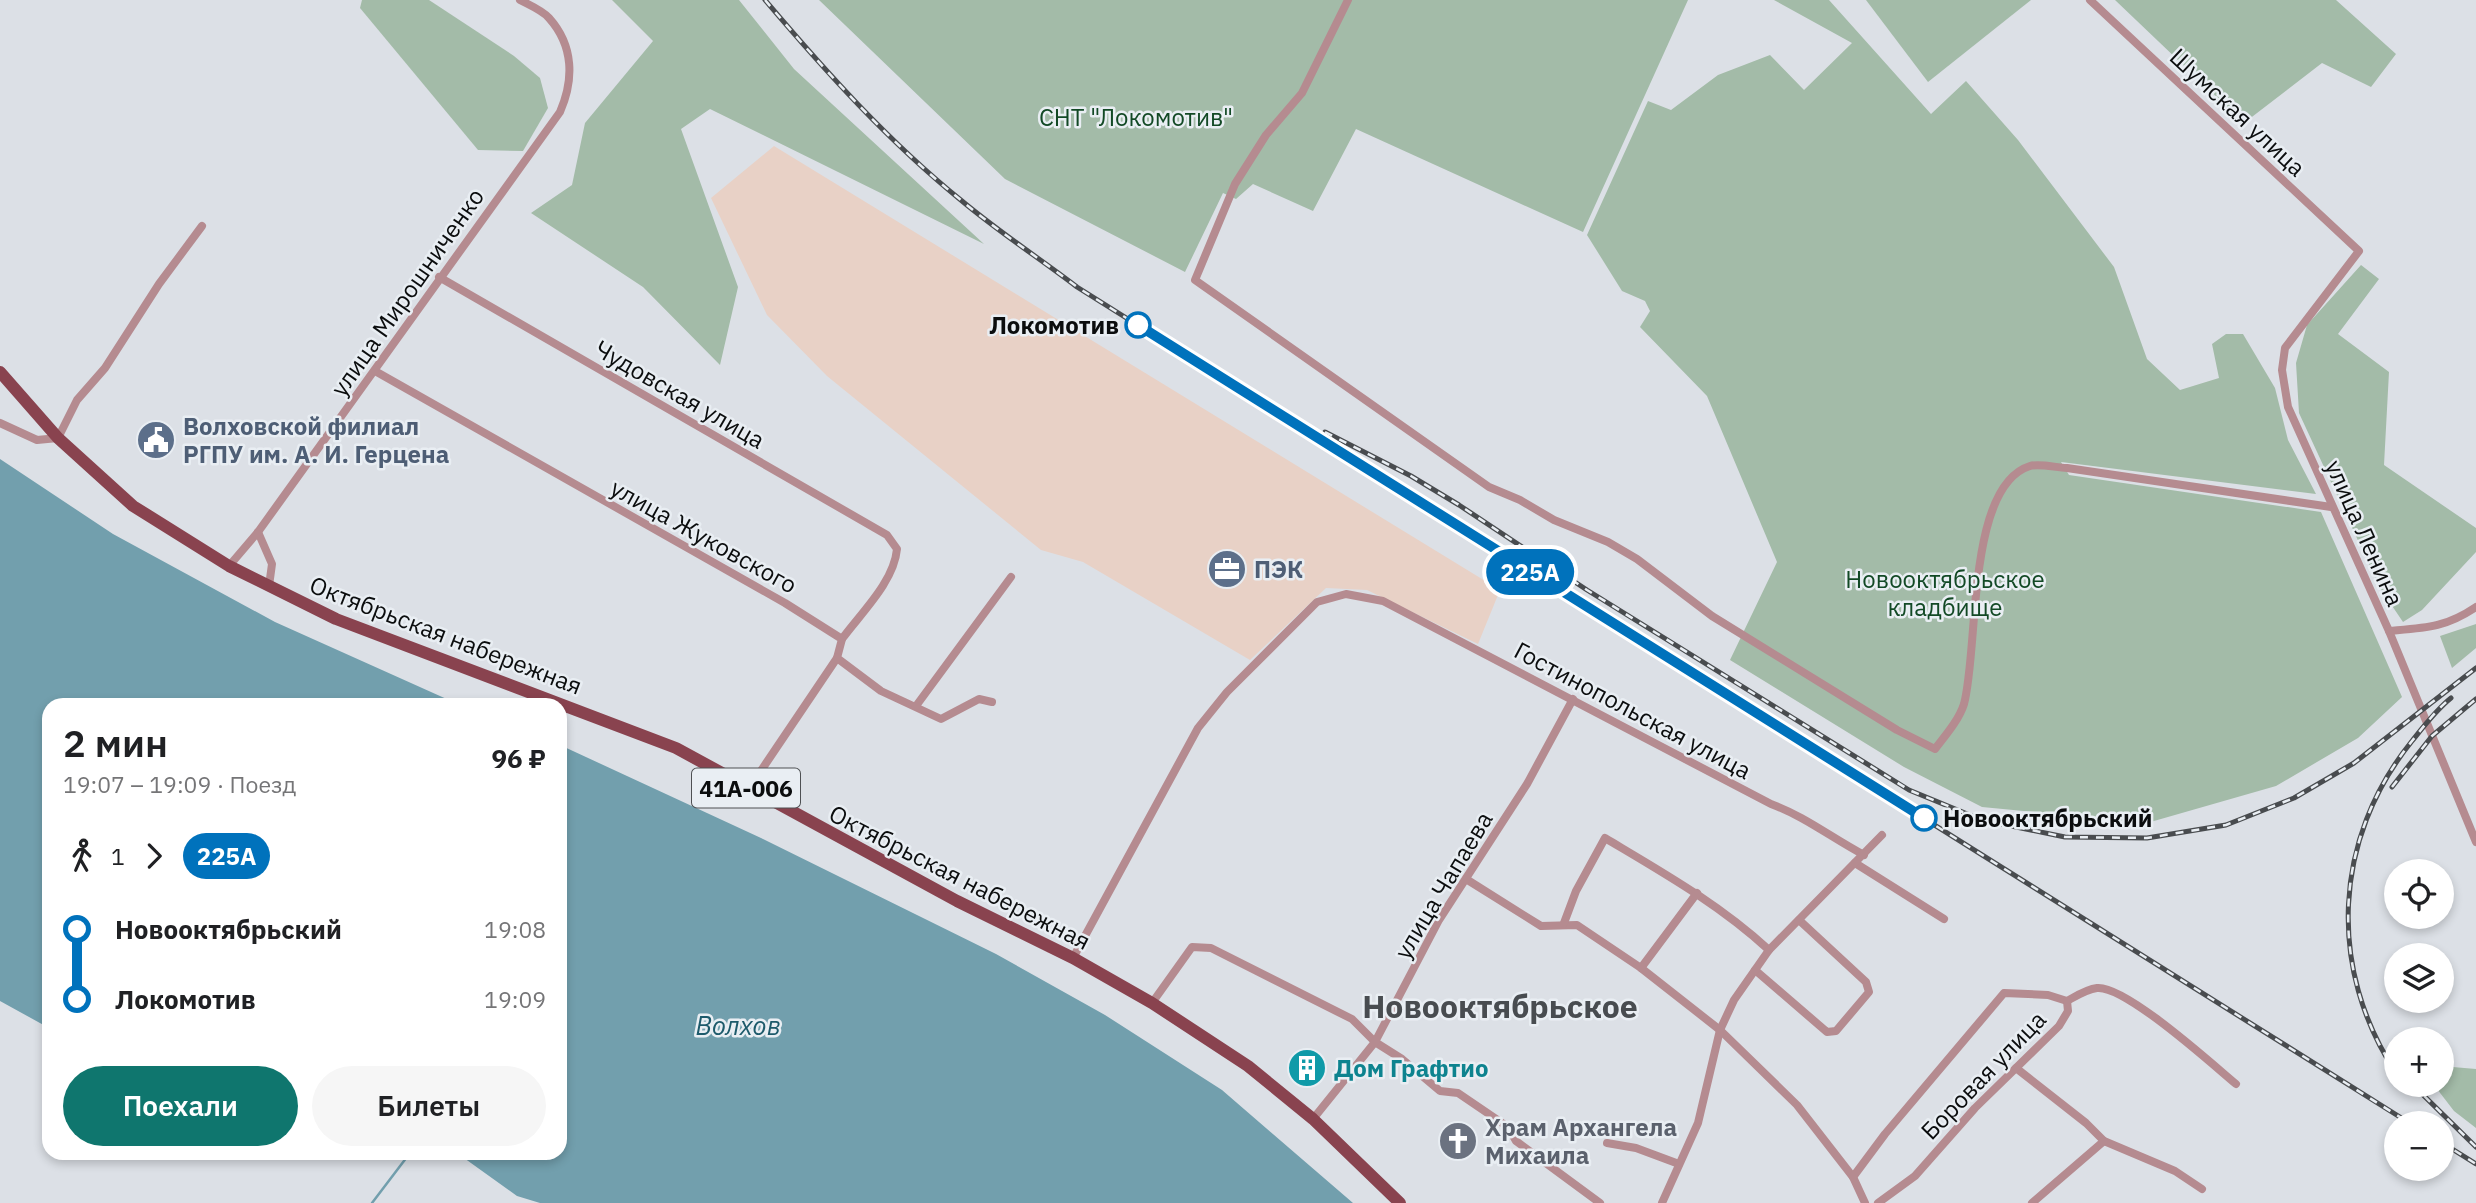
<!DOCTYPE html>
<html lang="ru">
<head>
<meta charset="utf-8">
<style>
  body { margin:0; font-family:"IBM Plex Sans",sans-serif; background:#f6f6f6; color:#202124; height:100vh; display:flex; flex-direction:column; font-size:26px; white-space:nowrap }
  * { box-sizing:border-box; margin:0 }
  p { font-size:23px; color:#757577 }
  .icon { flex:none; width:38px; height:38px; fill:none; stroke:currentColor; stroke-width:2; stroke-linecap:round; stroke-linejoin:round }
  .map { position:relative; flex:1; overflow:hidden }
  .side { position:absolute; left:42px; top:698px; width:525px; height:462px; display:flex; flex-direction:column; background:#fff; border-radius:21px; box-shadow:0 4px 10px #0003 }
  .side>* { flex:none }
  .badge { padding:0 14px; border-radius:23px; font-size:24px; line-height:46px }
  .controls { position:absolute; left:2384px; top:859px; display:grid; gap:14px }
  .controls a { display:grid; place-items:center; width:70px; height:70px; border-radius:50%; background:#fff; box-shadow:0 4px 10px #0003; font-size:35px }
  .map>.badge { position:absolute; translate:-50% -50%; box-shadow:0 0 0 4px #fff }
  .legs { display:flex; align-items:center; gap:10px; height:77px; padding:0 21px; font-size:23px }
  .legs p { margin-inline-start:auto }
  .summary { display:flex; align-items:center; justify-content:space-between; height:119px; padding:0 21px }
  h1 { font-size:38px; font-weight:600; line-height:52px }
  .primary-button { display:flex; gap:14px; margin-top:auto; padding:14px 21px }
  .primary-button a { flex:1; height:80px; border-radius:42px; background:#0f766e; color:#fff; font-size:28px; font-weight:600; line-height:80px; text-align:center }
  .primary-button a+a { background:#f6f6f6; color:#202124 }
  ul { padding:0 21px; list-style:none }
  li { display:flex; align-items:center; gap:24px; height:70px; font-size:26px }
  li i { display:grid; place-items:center; width:10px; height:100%; margin:0 9px; background:currentColor }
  li i::after { content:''; width:18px; height:18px; margin:-9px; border:5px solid; border-radius:50%; background:#fff }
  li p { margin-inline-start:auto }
  li:first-child i { background:linear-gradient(#0000 50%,currentColor 0) }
  li:last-child i { background:linear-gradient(currentColor 50%,#0000 0) }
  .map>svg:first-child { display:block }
  .industrial { fill:#e8d1c6 }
  .green { fill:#a3bba8 }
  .water { fill:#729fad }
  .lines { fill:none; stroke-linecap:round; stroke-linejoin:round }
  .stream { stroke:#729fad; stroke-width:2.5 }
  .minor { stroke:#b58b90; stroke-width:8 }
  .primary { stroke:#89434f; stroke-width:12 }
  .rail-casing { stroke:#494c4f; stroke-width:5 }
  .rail { stroke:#e9eef3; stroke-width:2.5; stroke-dasharray:8; stroke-linecap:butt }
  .line-1-casing { stroke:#fff; stroke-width:16 }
  .line-1 { stroke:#0072bc; stroke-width:10 }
  .stop-1-dot { fill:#fff; stroke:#0072bc; stroke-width:3.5 }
  .labels { text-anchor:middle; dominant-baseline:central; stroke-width:5; stroke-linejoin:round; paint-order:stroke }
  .shield { fill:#e9eef3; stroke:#4e5053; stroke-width:2 }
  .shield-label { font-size:23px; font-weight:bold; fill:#0b0d0e }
  .street-label { font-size:24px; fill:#0b0d0e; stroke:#e9eef3 }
  .park-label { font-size:24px; fill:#124925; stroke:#e9eef3 }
  .stop-label { font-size:24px; font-weight:bold; fill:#0b0d0e; stroke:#e9eef3; text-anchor:end }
  .service-label { font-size:24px; font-weight:bold; fill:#4e5e75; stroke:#e9eef3; text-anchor:start }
  .culture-label { font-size:24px; font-weight:bold; fill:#0d838f; stroke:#e9eef3; text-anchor:start }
  .worship-label { font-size:24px; font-weight:bold; fill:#5b616d; stroke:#e9eef3; text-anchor:start }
  .water-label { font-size:26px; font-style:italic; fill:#1d5a6b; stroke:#e9eef3 }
  .district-label { font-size:32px; font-weight:bold; fill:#484c50; stroke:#e9eef3 }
</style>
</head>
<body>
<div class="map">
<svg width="2476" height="1203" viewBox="0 0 2476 1203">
  <rect width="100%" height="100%" fill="#dce0e6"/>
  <path class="industrial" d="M774 146 1500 590 1478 644 1367 590 1326 588 1250 660 1083 562 1041 550 827 376 767 315 711 198Z"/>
  <g class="green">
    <path d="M362 0H429L514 56 540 78 548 108 523 151 478 150 360 8Z"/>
    <path d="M612 0H739L794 69 984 244 710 109 681 129 738 287 720 365 643 287 531 213 572 185 585 123 653 41Z"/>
    <path d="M819 0H1688L1583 232 1356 129 1313 211 1253 184 1236 199 1223 193 1185 272 1005 179Z"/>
    <path d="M1774 0H1829L1931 114 1966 81 2018 140 2114 267 2147 359 2180 390 2219 378 2212 344 2226 334H2243L2275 388 2288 440 2316 494 2061 462 2069 475 2321 512 2402 697 2358 738 2276 786 2147 823 1982 807 1904 767 1730 660 1777 562 1707 396 1640 327 1650 311 1645 301 1622 291 1587 235 1648 101 1671 110 1718 75 1770 55 1804 90 1852 43Z"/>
    <path d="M1866 0H2031L1928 82Z"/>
    <path d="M2115 0H2336L2396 54 2371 87 2322 63 2244 123Z"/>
    <path d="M2361 265 2379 279 2338 334 2389 372 2384 465 2476 528V552L2422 610 2403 622 2380 588 2299 413 2296 363 2307 325Z"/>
    <path d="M2476 624V648L2452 668 2440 636Z"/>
    <path d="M2441 1066 2476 1069V1128L2454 1111 2434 1085H2441Z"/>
  </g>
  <g class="water">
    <path d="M0 459 113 534 275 622 460 705H49V1028L0 1001Z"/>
    <path d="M560 745 761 838 996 954 1105 1015 1222 1090 1353 1203H540L517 1196 457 1153H560Z"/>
  </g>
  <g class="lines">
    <path class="stream" d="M372 1203 410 1153"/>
    <g class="minor">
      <path d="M1348 0 1302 93 1266 135 1235 184 1195 280 1489 487 1520 500 1554 520 1608 542 1637 559 1712 616 1897 730 1935 749C1945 736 1959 720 1964 704 1979 649 1966 486 2030 466 2040 463 2057 468 2067 468L2331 507"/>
      <path d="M2090 0 2359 251 2285 348 2282 370 2288 407 2389 631 2476 842"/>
      <path d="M439 277 887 535 897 549C894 582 861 613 842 639"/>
      <path d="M375 371 785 603 842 639 837 658 881 691 941 719 979 699 992 702"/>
      <path d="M0 423 37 440 58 438 77 400 105 368 159 284 202 226"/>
      <path d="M258 532 272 564 269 586"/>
      <path d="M229 566 258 532 560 112C574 80 574 46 549 18 542 10 529 5 520 0"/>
      <path d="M2389 631C2425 628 2445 628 2476 607"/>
      <path d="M916 706 1011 577"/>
      <path d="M748 790 837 658"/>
      <path d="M1855 863 1944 919"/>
      <path d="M1466 879 1541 926 1577 925 1641 968 1720 1030 1797 1105 1853 1177 1865 1203"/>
      <path d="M1564 923 1576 891 1605 838C1662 872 1719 904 1769 950"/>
      <path d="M1073 958 1198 728 1227 692 1317 602 1346 594 1383 601 1771 804C1804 816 1832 838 1864 855"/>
      <path d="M1641 968 1697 893"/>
      <path d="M1755 970 1827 1032 1836 1031 1869 992 1866 982 1799 920"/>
      <path d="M2067 1001C2076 996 2087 989 2097 988 2125 985 2212 1064 2236 1084"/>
      <path d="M1152 1003 1192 947 1211 948 1352 1019 1375 1042 1402 1059 1440 1091 1458 1093 1508 1127 1516 1141 1600 1203"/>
      <path d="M2016 1068 2086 1123 2104 1141 2175 1171 2202 1189"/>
      <path d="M1313 1119 1375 1042 1439 920 1527 784 1573 699"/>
      <path d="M1607 1143 1636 1148 1679 1164"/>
      <path d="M1853 1177 1885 1134 2004 993 2048 995 2067 1001"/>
      <path d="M1662 1203 1698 1123 1720 1030 1734 1000 1769 950 1882 835"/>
      <path d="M1878 1203 1915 1176 1975 1108 2059 1026 2068 1011 2067 1001"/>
      <path d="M2032 1203 2104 1141"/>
    </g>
    <path class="primary" d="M0 372 58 438 133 506 229 566 336 619 676 748 957 901 1073 958 1152 1003 1248 1066 1313 1119 1400 1203"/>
    <defs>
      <g id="rail">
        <path d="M765 0C826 72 889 142 962 201 999 232 1039 258 1077 287L2411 1124"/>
        <path d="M1325 432 1411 476 1459 505 1587 590 1909 790 1982 820 2065 837 2147 838 2226 825 2294 798 2354 763 2476 668"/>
        <path d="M2392 787 2432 736 2476 699"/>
        <path d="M2396 1073C2327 968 2333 839 2412 741 2424 726 2436 710 2451 698"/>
        <path d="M2413 1085 2476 1147"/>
        <path d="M2441 1142 2476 1164"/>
      </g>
    </defs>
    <use href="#rail" class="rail-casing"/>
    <use href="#rail" class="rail"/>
  </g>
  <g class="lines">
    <defs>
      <path id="line-1" d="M1138 325 1924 818"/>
    </defs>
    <use href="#line-1" class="line-1-casing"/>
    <use href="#line-1" class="line-1"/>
  </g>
  <defs>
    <symbol id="civic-disc" viewBox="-11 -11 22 22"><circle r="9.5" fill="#5c6f8a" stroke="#e9eef3"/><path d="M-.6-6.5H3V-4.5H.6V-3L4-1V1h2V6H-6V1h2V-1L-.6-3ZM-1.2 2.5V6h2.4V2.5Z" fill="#fff"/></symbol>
    <symbol id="office-disc" viewBox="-11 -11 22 22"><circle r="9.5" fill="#5c6f8a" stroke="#e9eef3"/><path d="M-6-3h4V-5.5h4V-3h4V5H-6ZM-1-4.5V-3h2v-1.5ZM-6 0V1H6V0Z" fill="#fff"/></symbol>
    <symbol id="building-disc" viewBox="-11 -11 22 22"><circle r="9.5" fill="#0f9aa8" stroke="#e9eef3"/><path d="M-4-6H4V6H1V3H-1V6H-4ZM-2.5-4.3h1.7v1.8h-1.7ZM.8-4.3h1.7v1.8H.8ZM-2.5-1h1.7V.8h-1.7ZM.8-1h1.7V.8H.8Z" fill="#fff"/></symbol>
    <symbol id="church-disc" viewBox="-11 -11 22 22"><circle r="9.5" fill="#6b7280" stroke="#e9eef3"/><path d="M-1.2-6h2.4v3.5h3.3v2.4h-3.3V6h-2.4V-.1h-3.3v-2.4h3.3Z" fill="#fff"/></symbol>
  </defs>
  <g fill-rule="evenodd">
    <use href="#civic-disc" x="134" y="418" width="44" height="44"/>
    <use href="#office-disc" x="1205" y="547" width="44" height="44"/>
    <use href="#building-disc" x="1285" y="1046" width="44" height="44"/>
    <use href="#church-disc" x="1436" y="1119" width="44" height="44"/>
  </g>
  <g class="stop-1-dot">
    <circle cx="1138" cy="325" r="12"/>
    <circle cx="1924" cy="818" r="12"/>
  </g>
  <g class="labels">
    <rect class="shield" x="692" y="768.5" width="108" height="39" rx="5"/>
    <g class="shield-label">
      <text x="746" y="788">41А-006</text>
    </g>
    <g class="street-label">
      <text transform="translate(2238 112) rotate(43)">Шумская улица</text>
      <text transform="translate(407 292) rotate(-55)">улица Мирошниченко</text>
      <text transform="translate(680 394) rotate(30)">Чудовская улица</text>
      <text transform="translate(2365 533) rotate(66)">улица Ленина</text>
      <text transform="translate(704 536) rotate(29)">улица Жуковского</text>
      <text transform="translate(446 635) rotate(21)">Октябрьская набережная</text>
      <text transform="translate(1633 710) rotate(28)">Гостинопольская улица</text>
      <text transform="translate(960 877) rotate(27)">Октябрьская набережная</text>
      <text transform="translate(1443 885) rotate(-59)">улица Чапаева</text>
      <text transform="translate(1983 1075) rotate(-46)">Боровая улица</text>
    </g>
    <g class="park-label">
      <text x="1136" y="117">СНТ "Локомотив"</text>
      <text x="1945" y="579">Новооктябрьское<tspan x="1945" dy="28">кладбище</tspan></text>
    </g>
    <g class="stop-label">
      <text x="1119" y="325">Локомотив</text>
      <text x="1943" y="818" text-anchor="start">Новооктябрьский</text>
    </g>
    <g class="service-label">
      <text x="183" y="426">Волховской филиал<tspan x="183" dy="28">РГПУ им. А. И. Герцена</tspan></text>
      <text x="1254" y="569">ПЭК</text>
    </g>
    <g class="culture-label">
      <text x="1334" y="1068">Дом Графтио</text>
    </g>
    <g class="worship-label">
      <text x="1485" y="1127">Храм Архангела<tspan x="1485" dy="28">Михаила</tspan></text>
    </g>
    <g class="water-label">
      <text x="738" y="1025">Волхов</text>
    </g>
    <g class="district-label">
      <text x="1500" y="1006">Новооктябрьское</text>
    </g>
  </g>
</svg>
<div class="controls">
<a><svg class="icon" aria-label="locate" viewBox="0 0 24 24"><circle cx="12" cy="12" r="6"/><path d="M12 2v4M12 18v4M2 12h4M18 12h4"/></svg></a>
<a><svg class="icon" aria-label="layers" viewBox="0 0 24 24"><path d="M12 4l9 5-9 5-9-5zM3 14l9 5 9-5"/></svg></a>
<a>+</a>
<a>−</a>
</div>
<b class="badge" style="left:1530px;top:572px;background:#0072bc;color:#fff">225А</b>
<section class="side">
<div class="summary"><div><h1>2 мин</h1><p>19:07 – 19:09 · Поезд</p></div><b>96 ₽</b></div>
<div class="legs"><svg class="icon" aria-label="walk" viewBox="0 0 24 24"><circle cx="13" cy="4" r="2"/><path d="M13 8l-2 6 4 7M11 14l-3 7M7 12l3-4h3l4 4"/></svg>1<svg class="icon" aria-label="forward" viewBox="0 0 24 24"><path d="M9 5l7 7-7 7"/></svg><b class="badge" style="background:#0072bc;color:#fff">225А</b></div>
<ul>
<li><i style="color:#0072bc"></i><b>Новооктябрьский</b><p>19:08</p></li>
<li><i style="color:#0072bc"></i><b>Локомотив</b><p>19:09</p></li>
</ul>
<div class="primary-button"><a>Поехали</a><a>Билеты</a></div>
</section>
</div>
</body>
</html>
